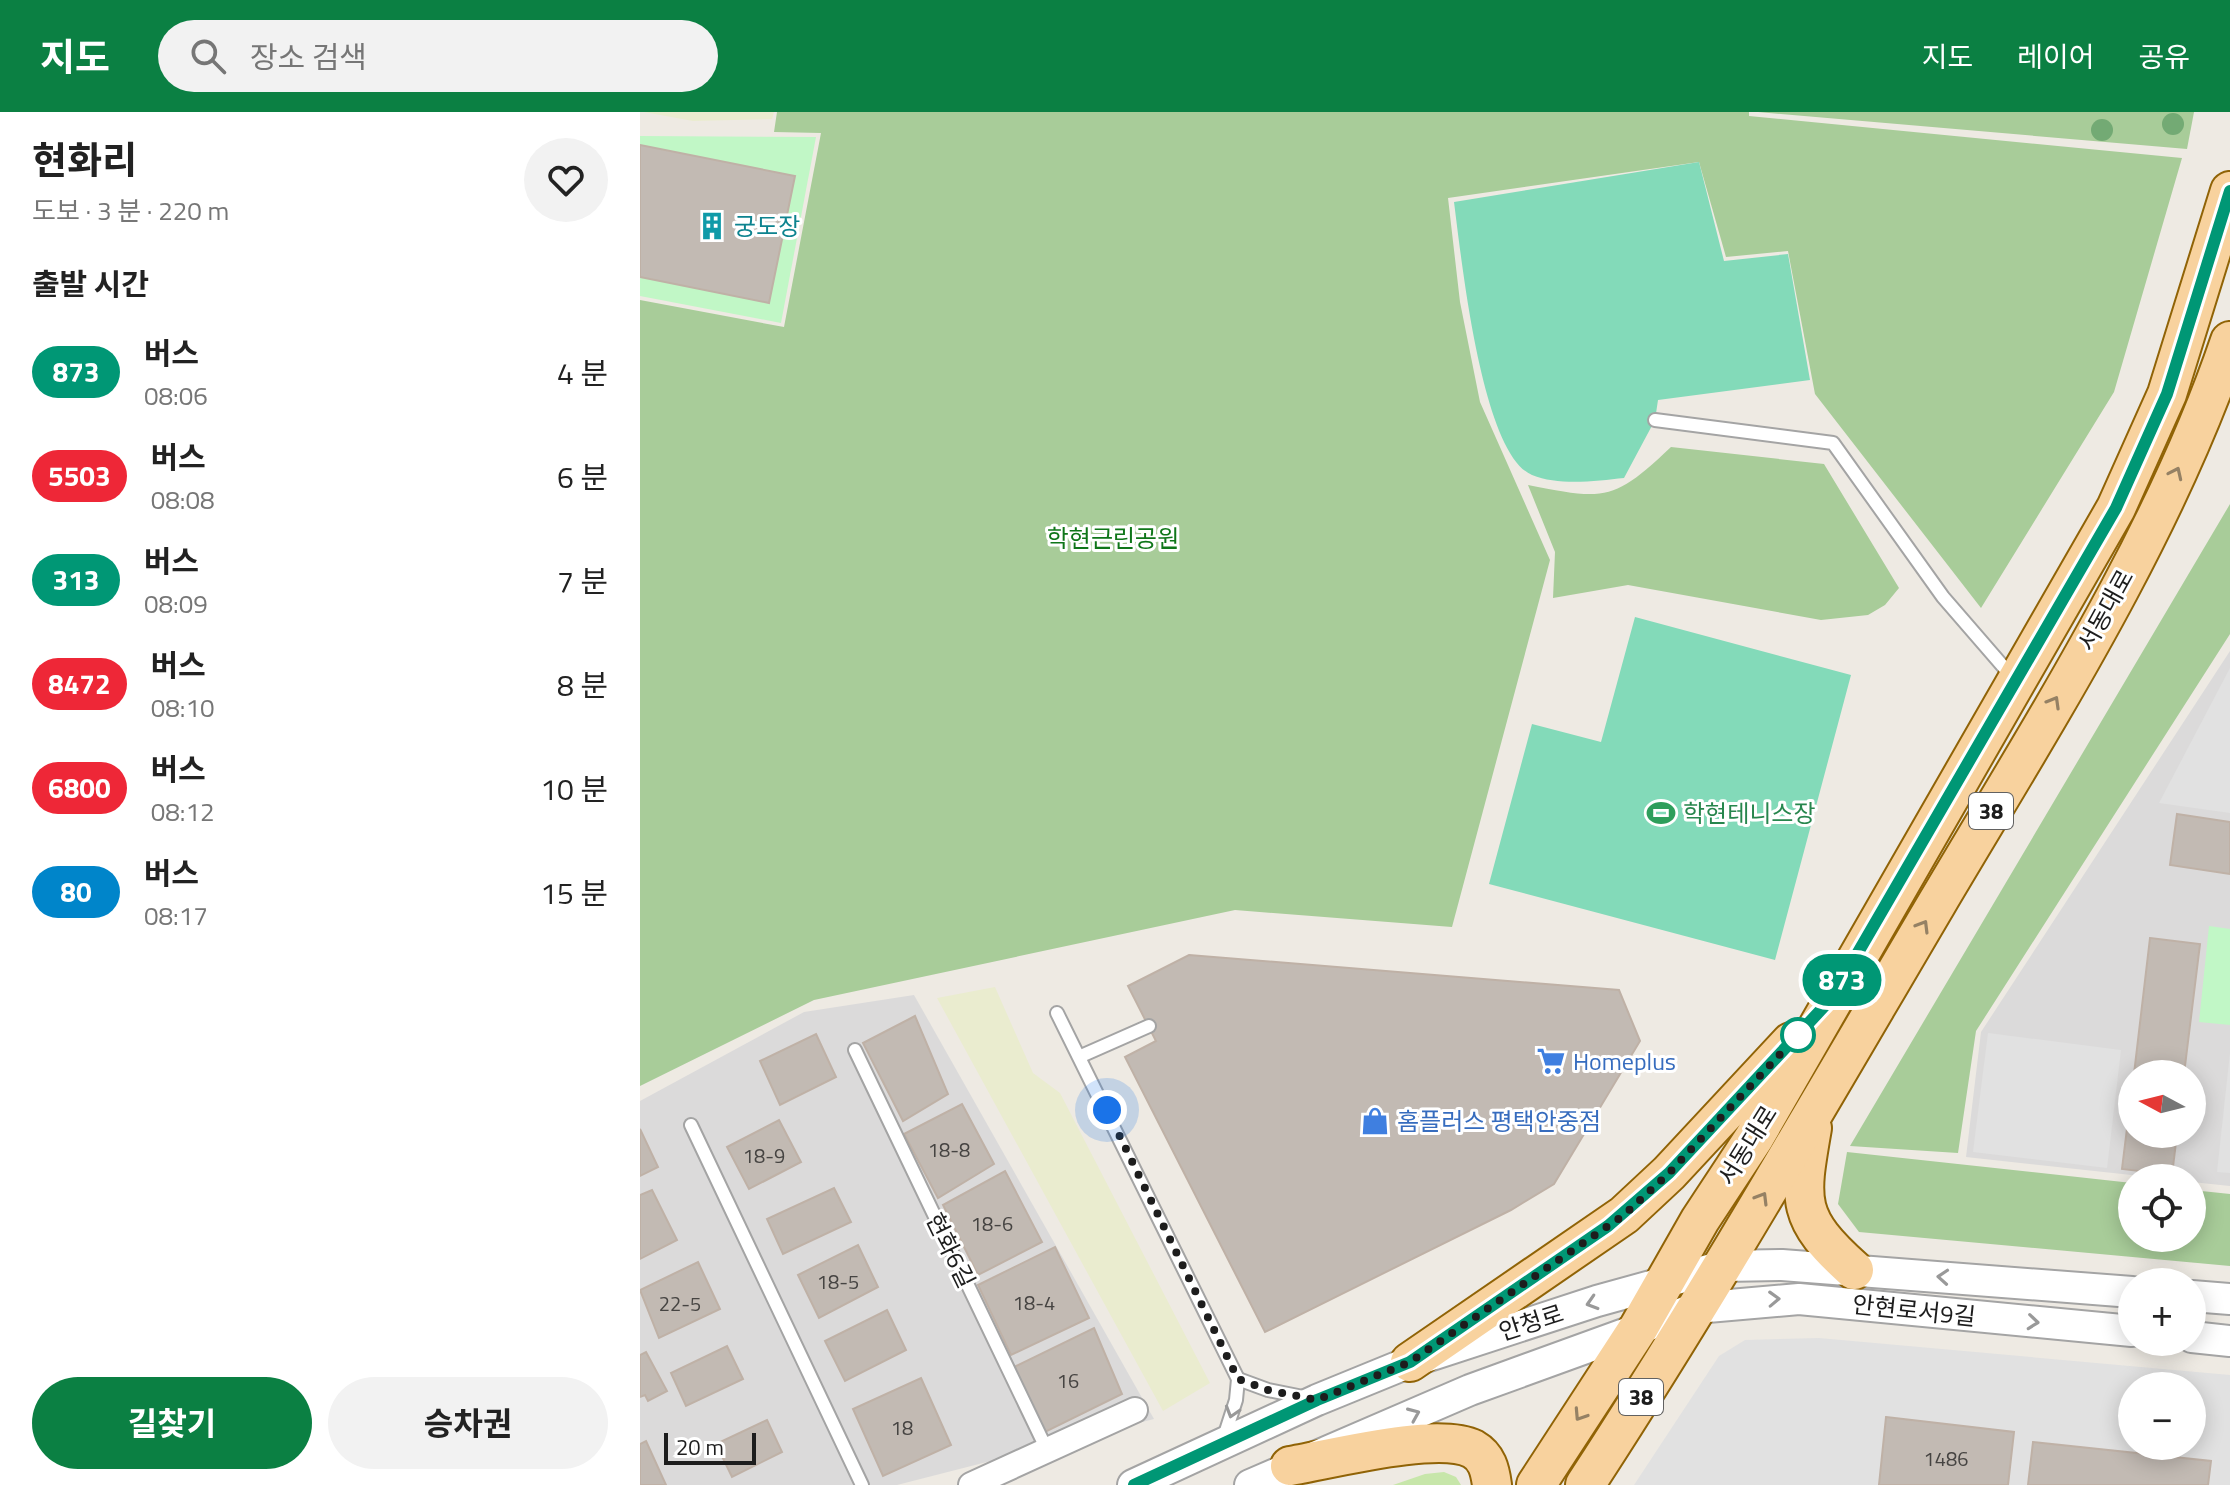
<!DOCTYPE html>
<html lang="ko">
<head>
<meta charset="utf-8">
<style>
  body { margin:0; font-family:"Titillium Web","Noto Sans KR",sans-serif; background:#f2f2f2; color:#222; height:100vh; display:flex; flex-direction:column; font-size:30px; white-space:nowrap }
  * { box-sizing:border-box; margin:0 }
  p { font-size:26px; color:#767676 }
  .icon { flex:none; width:44px; height:44px; fill:none; stroke:currentColor; stroke-width:2; stroke-linecap:round; stroke-linejoin:round }
  .map { position:relative; flex:1; overflow:hidden }
  .details { display:flex; flex-direction:column; background:#fff; width:640px }
  .details>* { flex:none }
  .badge { padding:0 16px; border-radius:26px; font-size:28px; line-height:52px }
  .needle { width:52px; rotate:277deg }
  .controls { position:absolute; left:1478px; top:948px; display:grid; gap:16px }
  .controls a { display:grid; place-items:center; width:88px; height:88px; border-radius:50%; background:#fff; box-shadow:0 4px 20px #0003; font-size:40px }
  .scale { position:absolute; left:24px; bottom:20px; width:92px; box-sizing:border-box; padding-left:8px; border:4px solid #1d1d1d; border-top:0; font-size:22px; line-height:28px; white-space:nowrap; color:#1d1d1d; -webkit-text-stroke:6px #fff; paint-order:stroke }
  .you { position:absolute; width:40px; height:40px; margin:-20px; border:6px solid #fff; border-radius:50%; background:#1a73e8; box-shadow:0 0 0 12px #1a73e833 }
  .map>.badge { position:absolute; translate:-50% -50%; box-shadow:0 0 0 4px #fff }
  h2 { padding:0 32px; font-size:30px; line-height:72px }
  .round { display:grid; place-items:center; flex:none; width:84px; height:84px; border-radius:42px; background:#f2f2f2 }
  .headline { display:flex; align-items:center; justify-content:space-between; height:136px; padding:0 32px }
  h1 { font-size:38px; font-weight:700; line-height:60px }
  .primary-button { display:flex; gap:16px; margin-top:auto; padding:16px 32px }
  .primary-button a { flex:1; height:92px; border-radius:48px; background:#0b8043; color:#fff; font-size:32px; font-weight:700; line-height:92px; text-align:center }
  .primary-button a+a { background:#f2f2f2; color:#222 }
  ul { padding:0; list-style:none }
  li { display:flex; align-items:center; gap:24px; height:104px; padding:0 32px }
  li div { flex:1 }
  li b { display:block; font-size:30px }
  li em { font-style:normal }
  li .badge { min-width:88px; font-weight:700; text-align:center }
  header { display:flex; align-items:center; gap:48px; box-sizing:border-box; height:112px; padding:0 40px; background:#0b8043; color:#fff }
  header strong { font-size:38px }
  nav { display:flex; gap:44px; margin-inline-start:auto; font-size:28px }
  .search { width:560px; height:72px; background:#f2f2f2; display:flex; align-items:center; gap:20px; box-sizing:border-box; padding:0 28px; border-radius:44px; color:#767676; font-size:30px }
  main { display:flex; flex:1; min-height:0 }
  .map>svg:first-child { display:block }
  .residential { fill:#dbdada; fill-rule:evenodd }
  .farmland { fill:#eaeccf }
  .grass { fill:#c7e6aa }
  .forest { fill:#a8cc99 }
  .park { fill:#c1f7c6 }
  .pitch { fill:#83dab9 }
  .parking { fill:#e1e1e1; fill-rule:evenodd }
  .building { fill:#c2bab3; stroke:#bfb1a6; stroke-width:2 }
  .lines { fill:none; stroke-linecap:round; stroke-linejoin:round }
  .service-casing { stroke:#a4a4a4; stroke-width:16 }
  .minor-casing { stroke:#a4a4a4; stroke-width:28 }
  .tertiary-casing { stroke:#a4a4a4; stroke-width:34 }
  .primary-casing { stroke:#906306; stroke-width:42 }
  .service { stroke:#fff; stroke-width:12 }
  .minor { stroke:#fff; stroke-width:24 }
  .tertiary { stroke:#fff; stroke-width:30 }
  .primary { stroke:#f8d29e; stroke-width:38 }
  .tree { fill:#73aa74 }
  .oneway { stroke:#958164 }
  .oneway2 { stroke:#999 }
  .line-casing { stroke:#fff; stroke-width:18 }
  .line { stroke:#009775; stroke-width:12 }
  .walk { stroke:#1d1d1d; stroke-width:8; stroke-dasharray:0 14.4 }
  .stop-dot { fill:#fff; stroke:#009775; stroke-width:4 }
  .labels { text-anchor:middle; dominant-baseline:central; stroke-width:6; stroke-linejoin:round; paint-order:stroke }
  .number-label { font-size:20px; fill:#464442 }
  .shield { fill:#fff; stroke:#616161; stroke-width:2 }
  .shield-label { font-size:22px; font-weight:bold; fill:#1d1d1d }
  .culture-label { font-size:24px; fill:#0d838f; stroke:#fff; text-anchor:start }
  .park-label { font-size:24px; fill:#0f7619; stroke:#fff }
  .street-label { font-size:24px; fill:#1d1d1d; stroke:#fff }
  .leisure-label { font-size:24px; fill:#27864d; stroke:#fff; text-anchor:start }
  .shop-label { font-size:24px; fill:#366cbe; stroke:#fff; text-anchor:start }
</style>
</head>
<body>
<header>
<strong>지도</strong>
<div class="search"><svg class="icon" aria-label="search" viewBox="0 0 24 24"><circle cx="10" cy="10" r="6"/><path d="M15 15l6 6"/></svg>장소 검색</div>
<nav><a>지도</a><a>레이어</a><a>공유</a></nav>
</header>
<main>
<section class="details">
<div class="headline"><div><h1>현화리</h1><p>도보 · 3 분 · 220 m</p></div><a class="round"><svg class="icon" aria-label="heart" viewBox="0 0 24 24"><path d="M12 20l-8-8c-3-5 5-10 8-4 3-6 11-1 8 4z"/></svg></a></div>
<h2>출발 시간</h2>
<ul>
<li><span class="badge" style="background:#009775;color:#fff">873</span><div><b>버스</b><p>08:06</p></div><em>4 분</em></li>
<li><span class="badge" style="background:#ee2737;color:#fff">5503</span><div><b>버스</b><p>08:08</p></div><em>6 분</em></li>
<li><span class="badge" style="background:#009775;color:#fff">313</span><div><b>버스</b><p>08:09</p></div><em>7 분</em></li>
<li><span class="badge" style="background:#ee2737;color:#fff">8472</span><div><b>버스</b><p>08:10</p></div><em>8 분</em></li>
<li><span class="badge" style="background:#ee2737;color:#fff">6800</span><div><b>버스</b><p>08:12</p></div><em>10 분</em></li>
<li><span class="badge" style="background:#0085ca;color:#fff">80</span><div><b>버스</b><p>08:17</p></div><em>15 분</em></li>
</ul>
<div class="primary-button"><a>길찾기</a><a>승차권</a></div>
</section>
<div class="map">
<svg width="1590" height="1373" viewBox="0 0 1590 1373">
  <rect width="100%" height="100%" fill="#eeeae3"/>
  <g class="residential">
    <path d="M1590 539V1074L1552 1070V1066H1519L1326 1045 1341 920ZM1492 962H1552V1022H1492Z"/>
    <path d="M274 883 514 1307 257 1373H0V989L164 900Z"/>
  </g>
  <g class="farmland">
    <path d="M4 0H134L132 7 53 9Z"/>
    <path d="M355 875 393 961 420 981 570 1271 523 1299 297 886Z"/>
  </g>
  <path class="grass" d="M804 1360 816 1365 821 1373H753L785 1362Z"/>
  <g class="forest">
    <path d="M137 0H1109V4L1542 46 1474 280 1341 496 1175 282 1148 139 1086 145 1059 50 808 86 820 190 840 290 910 448 812 815 595 798 174 888 0 974V188L144 215 181 21 134 20Z"/>
    <path d="M1118 0H1554L1547 37Z"/>
    <path d="M1031 335 1184 352 1259 476 1245 493 1228 503 1181 508 988 473 913 486 915 440 888 373C965 388 973 390 1031 335Z"/>
    <path d="M1590 392V522L1336 919 1318 1041 1210 1034Z"/>
    <path d="M1207 1040 1492 1071V1126H1552V1078L1590 1082V1154L1219 1120 1198 1092Z"/>
  </g>
  <g class="park">
    <path d="M0 24 176 25 141 211 0 184Z"/>
    <path d="M1569 814 1590 817V913L1559 910Z"/>
  </g>
  <g class="pitch">
    <path d="M1059 50 1084 149 1148 142 1170 268 1018 288 1015 308 984 366C956 369 919 374 892 363 841 342 821 142 814 90Z"/>
    <path d="M995 505 1211 563 1135 848 849 772 892 612 961 630Z"/>
  </g>
  <g class="parking">
    <path d="M1590 556V701L1519 691Z"/>
    <path d="M1348 921 1481 938 1467 1056 1333 1040Z"/>
    <path d="M1590 941V1061L1577 1060Z"/>
    <path d="M1179 1226 1590 1263V1373H994L1079 1244 1105 1228ZM1492 1274H1552V1334H1492Z"/>
  </g>
  <g class="building">
    <path d="M0 33 155 64 129 191 0 165Z"/>
    <path d="M1537 702 1590 710V762L1530 753Z"/>
    <path d="M1510 826 1560 832 1544 962H1494Z"/>
    <path d="M549 843 979 878 1000 929 914 1072 871 1098 625 1220 485 945 516 929 488 874Z"/>
    <path d="M275 904 308 982 263 1009 223 931Z"/>
    <path d="M176 922 196 965 140 993 120 949Z"/>
    <path d="M1492 976V1022H1537L1532 1063 1482 1057Z"/>
    <path d="M322 992 354 1052 298 1086 264 1022Z"/>
    <path d="M139 1008 161 1050 109 1077 87 1035Z"/>
    <path d="M0 1017 18 1055 0 1064Z"/>
    <path d="M365 1059 402 1130 338 1163 303 1093Z"/>
    <path d="M194 1076 211 1110 143 1142 127 1107Z"/>
    <path d="M12 1078 37 1128 0 1147V1083Z"/>
    <path d="M218 1133 238 1175 179 1206 158 1163Z"/>
    <path d="M415 1135 449 1206 371 1243 338 1173Z"/>
    <path d="M58 1150 80 1197 19 1226 0 1178Z"/>
    <path d="M247 1198 266 1238 205 1269 185 1229Z"/>
    <path d="M454 1216 482 1282 405 1320 374 1255Z"/>
    <path d="M87 1234 103 1267 46 1294 31 1261Z"/>
    <path d="M6 1240 27 1279 8 1289 5 1283 0 1285V1243Z"/>
    <path d="M281 1266 311 1333 243 1364 213 1297Z"/>
    <path d="M1246 1305 1374 1320 1368 1373H1239Z"/>
    <path d="M127 1308 142 1340 92 1365 76 1332Z"/>
    <path d="M6 1329 26 1373H0V1332Z"/>
    <path d="M1393 1330 1571 1349 1568 1373H1388Z"/>
  </g>
  <g class="lines">
    <defs>
      <g id="service">
        <path d="M1015 308 1193 331 1303 485 1374 567"/>
        <path d="M417 901 598 1267 596 1288 584 1325"/>
        <path d="M215 938 407 1338"/>
        <path d="M441 944 509 914"/>
        <path d="M51 1013 222 1373"/>
        <path d="M598 1267 628 1278 668 1286"/>
      </g>
      <path id="minor" d="M331 1373 495 1298"/>
      <g id="tertiary">
        <path d="M1552 1184 1590 1187"/>
        <path d="M1552 1225 1590 1229"/>
        <path d="M493 1373 677 1288 770 1250 957 1189 1083 1154 1142 1153 1492 1180"/>
        <path d="M610 1373 830 1278 1056 1196 1159 1187 1492 1219"/>
      </g>
      <g id="primary">
        <path d="M1172 1016C1159 1090 1156 1106 1214 1158"/>
        <path d="M770 1250 984 1103 1029 1061 1151 930"/>
        <path d="M650 1354C691 1347 798 1319 833 1337 847 1345 850 1358 852 1373"/>
        <path d="M896 1373 999 1215 1060 1108 1114 1026 1476 396 1527 282 1590 79"/>
        <path d="M945 1373C1069 1183 1182 986 1297 791 1403 612 1523 426 1590 229"/>
      </g>
    </defs>
    <use href="#service" class="service-casing"/>
    <use href="#minor" class="minor-casing"/>
    <use href="#tertiary" class="tertiary-casing"/>
    <use href="#primary" class="primary-casing"/>
    <use href="#service" class="service"/>
    <use href="#minor" class="minor"/>
    <use href="#tertiary" class="tertiary"/>
    <use href="#primary" class="primary"/>
  </g>
  <g class="tree">
    <circle cx="1533" cy="12" r="11"/>
    <circle cx="1462" cy="18" r="11"/>
  </g>
  <defs><path id="oneway-chevron" d="M-2-3.5L2.5 0L-2 3.5" fill="none" stroke-width="1.6" stroke-linecap="round" stroke-linejoin="round" transform="scale(2)"/></defs>
  <g class="oneway">
    <use href="#oneway-chevron" transform="translate(1536 361) rotate(-65)"/>
    <use href="#oneway-chevron" transform="translate(1414 590) rotate(-60)"/>
    <use href="#oneway-chevron" transform="translate(1283 814) rotate(-59)"/>
    <use href="#oneway-chevron" transform="translate(1122 1086) rotate(-59)"/>
    <use href="#oneway-chevron" transform="translate(940 1303) rotate(123)"/>
  </g>
  <g class="oneway2">
    <use href="#oneway-chevron" transform="translate(1303 1165) rotate(-176)"/>
    <use href="#oneway-chevron" transform="translate(1134 1187) rotate(-2)"/>
    <use href="#oneway-chevron" transform="translate(952 1191) rotate(163)"/>
    <use href="#oneway-chevron" transform="translate(1393 1210) rotate(6)"/>
    <use href="#oneway-chevron" transform="translate(592 1300) rotate(107)"/>
    <use href="#oneway-chevron" transform="translate(774 1302) rotate(-23)"/>
  </g>
  <g class="lines">
    <defs>
      <path id="line" d="M494 1373 677 1288 770 1250 968 1114 1029 1061 1191 887 1476 396 1527 282 1590 79"/>
    </defs>
    <use href="#line" class="line-casing"/>
    <use href="#line" class="line"/>
    <path class="walk" d="M467 998 598 1267 628 1278 677 1288 770 1250 984 1103 1029 1061 1158 923"/>
  </g>
  <defs>
    <symbol id="building-bare" viewBox="-9 -9 18 18"><path d="M-4-6H4V6H1V3H-1V6H-4ZM-2.5-4.3h1.7v1.8h-1.7ZM.8-4.3h1.7v1.8H.8ZM-2.5-1h1.7V.8h-1.7ZM.8-1h1.7V.8H.8Z" fill="#0f9aa8" stroke="#fff" stroke-width="2.5" paint-order="stroke"/></symbol>
    <symbol id="stadium-bare" viewBox="-9 -9 18 18"><path d="M0-5a6.5 5 0 1 0 0 10a6.5 5 0 1 0 0-10ZM-3.5-1.8h7v3.6h-7Z" fill="#2e9e5b" stroke="#fff" stroke-width="2.5" paint-order="stroke"/></symbol>
    <symbol id="supermarket-bare" viewBox="-9 -9 18 18"><path d="M-6-5.5h2.5l.6 2H6L4.5 2H-2.5L-4.4-4H-6ZM-1.5 3.2a1.3 1.3 0 1 0 .1 0ZM3 3.2a1.3 1.3 0 1 0 .1 0Z" fill="#3f7fe0" stroke="#fff" stroke-width="2.5" paint-order="stroke"/></symbol>
    <symbol id="shop-bare" viewBox="-9 -9 18 18"><path d="M-5-2.5h2.3a2.7 3.5 0 0 1 5.4 0H5L5.5 6h-11ZM-1.5-2.5h3a1.5 2.3 0 0 0-3 0Z" fill="#3f7fe0" stroke="#fff" stroke-width="2.5" paint-order="stroke"/></symbol>
  </defs>
  <g fill-rule="evenodd">
    <use href="#building-bare" x="52" y="94" width="40" height="40"/>
    <use href="#stadium-bare" x="1001" y="681" width="40" height="40"/>
    <use href="#supermarket-bare" x="891" y="929" width="40" height="40"/>
    <use href="#shop-bare" x="715" y="989" width="40" height="40"/>
  </g>
  <circle class="stop-dot" cx="1158" cy="923" r="16"/>
  <g class="labels">
    <g class="number-label">
      <text x="309" y="1037">18-8</text>
      <text x="124" y="1043">18-9</text>
      <text x="352" y="1111">18-6</text>
      <text x="198" y="1169">18-5</text>
      <text x="394" y="1190">18-4</text>
      <text x="40" y="1191">22-5</text>
      <text x="428" y="1268">16</text>
      <text x="262" y="1315">18</text>
      <text x="1306" y="1346">1486</text>
    </g>
    <g class="shield">
      <rect x="1329" y="681" width="44" height="36" rx="6"/>
      <rect x="979" y="1267" width="44" height="36" rx="6"/>
    </g>
    <g class="shield-label">
      <text x="1351" y="699">38</text>
      <text x="1001" y="1285">38</text>
    </g>
    <g class="culture-label">
      <text x="94" y="114">궁도장</text>
    </g>
    <g class="park-label">
      <text x="473" y="426">학현근린공원</text>
    </g>
    <g class="street-label">
      <text transform="translate(1465 498) rotate(-61)">서동대로</text>
      <text transform="translate(1107 1033) rotate(-58)">서동대로</text>
      <text transform="translate(311 1138) rotate(64)">현화6길</text>
      <text transform="translate(1274 1198) rotate(6)">안현로서9길</text>
      <text transform="translate(891 1210) rotate(-18)">안청로</text>
    </g>
    <g class="leisure-label">
      <text x="1043" y="701">학현테니스장</text>
    </g>
    <g class="shop-label">
      <text x="933" y="949">Homeplus</text>
      <text x="757" y="1009">홈플러스 평택안중점</text>
    </g>
  </g>
</svg>
<div class="controls">
<a><svg class="needle" viewBox="-14 -14 28 28"><path d="M0-13l5 13h-10z" fill="#e53935"/><path d="M0 13l5-13h-10z" fill="#767676"/></svg></a>
<a><svg class="icon" aria-label="locate" viewBox="0 0 24 24"><circle cx="12" cy="12" r="6"/><path d="M12 2v4M12 18v4M2 12h4M18 12h4"/></svg></a>
<a>+</a>
<a>−</a>
</div>
<div class="scale">20 m</div>
<div class="you" style="left:467px;top:998px"></div>
<b class="badge" style="left:1202px;top:868px;background:#009775;color:#fff">873</b>
</div>
</main>
</body>
</html>
